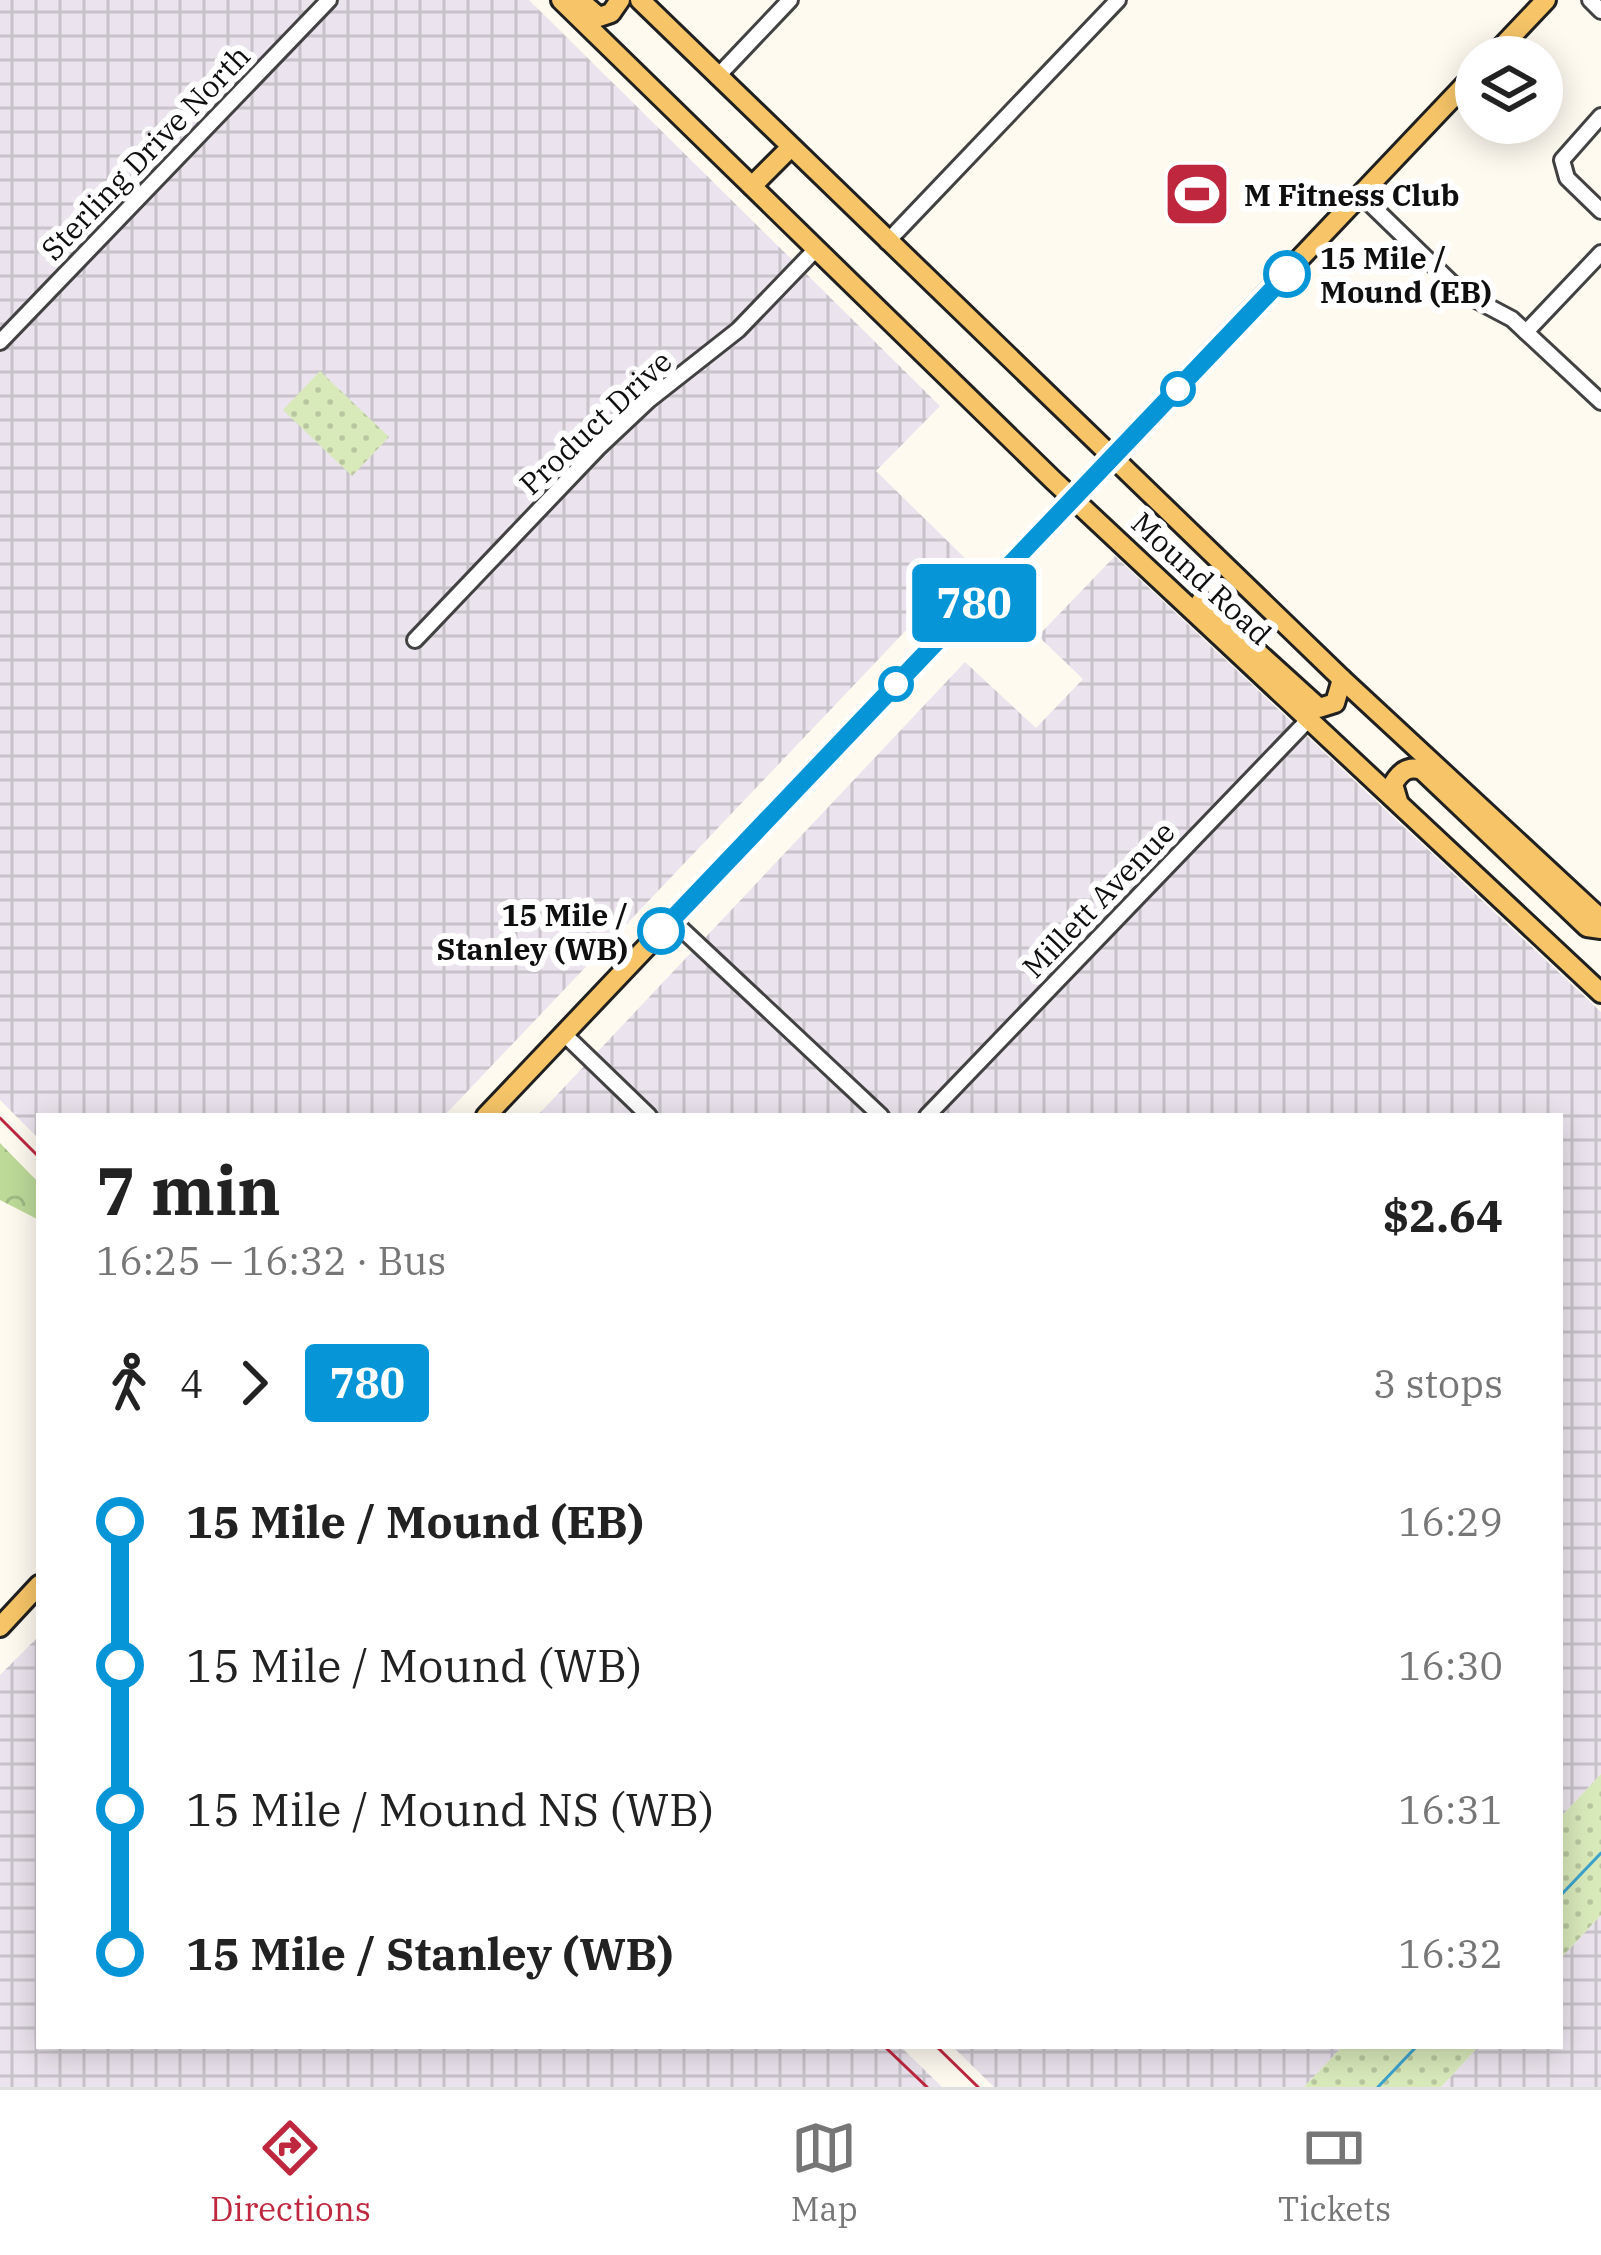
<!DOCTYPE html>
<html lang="en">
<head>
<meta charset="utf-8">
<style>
  body { margin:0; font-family:"IBM Plex Serif",serif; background:#f2f2f2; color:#222; height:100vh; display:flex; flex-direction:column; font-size:45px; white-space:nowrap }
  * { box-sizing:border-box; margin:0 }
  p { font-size:39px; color:#767676 }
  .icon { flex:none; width:66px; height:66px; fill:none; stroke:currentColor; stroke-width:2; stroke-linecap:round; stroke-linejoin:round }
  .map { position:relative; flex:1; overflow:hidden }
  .sheet { position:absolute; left:36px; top:1113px; width:1527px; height:936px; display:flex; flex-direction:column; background:#fff; border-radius:0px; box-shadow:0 6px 30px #0003 }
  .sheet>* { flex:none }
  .badge { padding:0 24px; border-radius:9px; font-size:42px; line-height:78px }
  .buttons { position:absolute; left:1455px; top:36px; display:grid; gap:24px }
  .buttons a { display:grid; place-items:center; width:108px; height:108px; border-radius:50%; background:#fff; box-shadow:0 6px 30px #0003; font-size:60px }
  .map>.badge { position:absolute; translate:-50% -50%; box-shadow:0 0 0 6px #fff }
  .legs { display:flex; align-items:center; gap:18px; height:132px; padding:0 60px; font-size:39px }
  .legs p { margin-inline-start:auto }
  .summary { display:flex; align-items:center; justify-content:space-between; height:204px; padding:0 60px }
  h1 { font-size:66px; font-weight:800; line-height:90px }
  ul { padding:0 60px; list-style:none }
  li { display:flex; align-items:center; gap:42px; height:144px; font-size:45px }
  li i { display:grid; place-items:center; width:18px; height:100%; margin:0 15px; background:currentColor }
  li i::after { content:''; width:30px; height:30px; margin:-15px; border:9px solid; border-radius:50%; background:#fff }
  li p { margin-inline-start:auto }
  li:first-child i { background:linear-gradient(#0000 50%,currentColor 0) }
  li:last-child i { background:linear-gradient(currentColor 50%,#0000 0) }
  .menu { display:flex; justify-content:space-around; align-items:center; height:168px; border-top:3px solid #e0e0e0; background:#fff; font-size:33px; color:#767676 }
  .menu a { display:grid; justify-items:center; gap:6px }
  .menu .active { color:#be273e }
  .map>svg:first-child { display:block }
  .industrial { fill:url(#industrial-grid) }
  .grass { fill:url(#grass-dots) }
  .forest { fill:url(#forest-crowns) }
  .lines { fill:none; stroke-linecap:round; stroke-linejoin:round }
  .stream { stroke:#3da2cc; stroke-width:3 }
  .minor-casing { stroke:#424242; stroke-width:20 }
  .major-casing { stroke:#202020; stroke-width:24 }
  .minor { stroke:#fff; stroke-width:14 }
  .major { stroke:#f7c568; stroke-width:18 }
  .rail { stroke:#be273e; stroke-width:3 }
  .line-1-casing { stroke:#fff; stroke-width:27 }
  .line-1 { stroke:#0696d7; stroke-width:18 }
  .stop-1-dot { fill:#fff; stroke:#0696d7; stroke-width:6 }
  .labels { text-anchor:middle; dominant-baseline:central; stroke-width:12; stroke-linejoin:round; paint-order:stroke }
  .street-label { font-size:30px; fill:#0f0f0f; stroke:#fff }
  .poi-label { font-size:30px; font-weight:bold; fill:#0f0f0f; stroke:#fff; text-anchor:start }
  .stop-label { font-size:30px; font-weight:bold; fill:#0f0f0f; stroke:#fff; text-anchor:start }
</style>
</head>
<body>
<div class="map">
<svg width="1601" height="2087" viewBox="0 0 1601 2087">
  <defs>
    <pattern id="industrial-grid" width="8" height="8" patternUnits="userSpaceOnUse" patternTransform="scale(3)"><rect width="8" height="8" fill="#ebe3ed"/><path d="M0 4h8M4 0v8" fill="none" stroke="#c8c2ca"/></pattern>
    <pattern id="grass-dots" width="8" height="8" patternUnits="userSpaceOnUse" patternTransform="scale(3)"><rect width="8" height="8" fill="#d8e9ba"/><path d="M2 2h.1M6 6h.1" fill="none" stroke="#b8c79f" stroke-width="1.8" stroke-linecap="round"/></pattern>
    <pattern id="forest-crowns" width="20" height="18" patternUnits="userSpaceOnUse" patternTransform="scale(3)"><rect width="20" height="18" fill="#bdda99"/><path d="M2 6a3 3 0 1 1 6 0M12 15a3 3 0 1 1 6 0" fill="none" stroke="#a1ba83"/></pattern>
  </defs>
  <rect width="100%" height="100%" fill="#fffaf0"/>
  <g class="industrial">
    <path d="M0 0H529L940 406 876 471 970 563 444 1116H39V1139L0 1100Z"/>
    <path d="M1115 556 1601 1012V1774L1560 1818V1116H537L965 662 1036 728 1083 679 1038 636Z"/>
    <path d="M39 1636V2046H900L942 2087H0V1675Z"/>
    <path d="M1601 1915V2087H1441L1479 2046H1560V1959Z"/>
    <path d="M952 2046H1343L1304 2087H994Z"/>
  </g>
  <g class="grass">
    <path d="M320 371 389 437 352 476 283 410Z"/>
    <path d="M1601 1774V1915L1560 1959V1818Z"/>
    <path d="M1343 2046H1479L1441 2087H1304Z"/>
  </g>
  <path class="forest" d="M0 1143 39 1183V1220L0 1200Z"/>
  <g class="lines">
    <g class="stream">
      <path d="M1560 1896 1601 1853"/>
      <path d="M1378 2087 1417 2046"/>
    </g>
    <defs>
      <g id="minor">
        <path d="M1590 0 1601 11"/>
        <path d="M717 77 790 0"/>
        <path d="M1601 116 1562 160 1567 178 1601 211"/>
        <path d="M1362 196 1461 292 1512 319 1601 402"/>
        <path d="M887 242 1118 0"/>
        <path d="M1526 332 1601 253"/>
        <path d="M0 342 329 0"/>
        <path d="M415 640 598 448 649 400 738 330 817 248"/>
        <path d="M672 920 881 1116"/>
        <path d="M563 1033 649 1116"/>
        <path d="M927 1116 1309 719"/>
      </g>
      <g id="major">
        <path d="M561 0 1053 480 1601 993"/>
        <path d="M579 0 599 17 611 13 620 0"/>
        <path d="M640 0 1342 679 1601 919"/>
        <path d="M1492 57 1546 0"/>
        <path d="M752 186 790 148"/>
        <path d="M1201 601 1319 708 1335 703 1342 679"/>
        <path d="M1398 801 1393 784C1400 772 1408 765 1422 770L1587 927 1601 929"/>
        <path d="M486 1116 1476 73"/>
        <path d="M0 1627 39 1585"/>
      </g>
    </defs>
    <use href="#minor" class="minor-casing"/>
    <use href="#major" class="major-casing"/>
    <use href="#minor" class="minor"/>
    <use href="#major" class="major"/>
    <g class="rail">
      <path d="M0 1118 39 1157"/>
      <path d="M884 2046 927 2087"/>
      <path d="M936 2046 978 2087"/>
    </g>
  </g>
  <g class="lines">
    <defs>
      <path id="line-1" d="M661 931 1287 274"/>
    </defs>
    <use href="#line-1" class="line-1-casing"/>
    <use href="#line-1" class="line-1"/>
  </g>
  <defs>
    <symbol id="stadium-square" viewBox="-11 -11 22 22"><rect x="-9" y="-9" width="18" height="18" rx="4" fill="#be273e" stroke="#fff"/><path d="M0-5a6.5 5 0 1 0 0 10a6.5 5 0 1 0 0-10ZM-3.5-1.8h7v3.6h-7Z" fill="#fff"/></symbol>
  </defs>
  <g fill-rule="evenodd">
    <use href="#stadium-square" x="1159" y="156" width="76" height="76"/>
  </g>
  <g class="stop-1-dot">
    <circle cx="1287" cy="274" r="21"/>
    <circle cx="1178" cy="389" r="15"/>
    <circle cx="896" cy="684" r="15"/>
    <circle cx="661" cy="931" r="21"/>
  </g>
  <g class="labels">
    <g class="street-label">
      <text transform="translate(145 152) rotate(-46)">Sterling Drive North</text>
      <text transform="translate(595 422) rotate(-43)">Product Drive</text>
      <text transform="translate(1202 578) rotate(43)">Mound Road</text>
      <text transform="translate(1098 899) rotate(-46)">Millett Avenue</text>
    </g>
    <g class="poi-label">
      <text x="1244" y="194">M Fitness Club</text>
    </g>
    <g class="stop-label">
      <text x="1320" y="257">15 Mile /<tspan x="1320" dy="34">Mound (EB)</tspan></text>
      <text x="628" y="914" text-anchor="end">15 Mile /<tspan x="628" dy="34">Stanley (WB)</tspan></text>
    </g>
  </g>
</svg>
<div class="buttons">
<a><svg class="icon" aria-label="layers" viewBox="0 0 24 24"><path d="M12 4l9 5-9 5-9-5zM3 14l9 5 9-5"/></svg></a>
</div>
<b class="badge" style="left:974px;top:603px;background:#0696d7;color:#fff">780</b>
<section class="sheet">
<div class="summary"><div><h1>7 min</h1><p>16:25 – 16:32 · Bus</p></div><b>$2.64</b></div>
<div class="legs"><svg class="icon" aria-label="walk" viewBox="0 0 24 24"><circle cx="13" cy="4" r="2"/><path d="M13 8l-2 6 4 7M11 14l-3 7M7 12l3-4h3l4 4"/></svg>4<svg class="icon" aria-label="forward" viewBox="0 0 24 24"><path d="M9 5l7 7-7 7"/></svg><b class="badge" style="background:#0696d7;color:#fff">780</b><p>3 stops</p></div>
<ul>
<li><i style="color:#0696d7"></i><b>15 Mile / Mound (EB)</b><p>16:29</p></li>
<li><i style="color:#0696d7"></i><span>15 Mile / Mound (WB)</span><p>16:30</p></li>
<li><i style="color:#0696d7"></i><span>15 Mile / Mound NS (WB)</span><p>16:31</p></li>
<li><i style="color:#0696d7"></i><b>15 Mile / Stanley (WB)</b><p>16:32</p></li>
</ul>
</section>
</div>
<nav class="menu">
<a class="active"><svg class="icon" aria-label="directions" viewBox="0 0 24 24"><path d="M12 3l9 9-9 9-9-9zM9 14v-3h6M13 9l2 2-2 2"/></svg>Directions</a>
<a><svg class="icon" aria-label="map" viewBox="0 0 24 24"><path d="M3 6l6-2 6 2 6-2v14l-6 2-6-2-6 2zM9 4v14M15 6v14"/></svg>Map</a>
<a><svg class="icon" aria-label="tickets" viewBox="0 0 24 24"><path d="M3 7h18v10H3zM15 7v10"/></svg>Tickets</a>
</nav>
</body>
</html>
